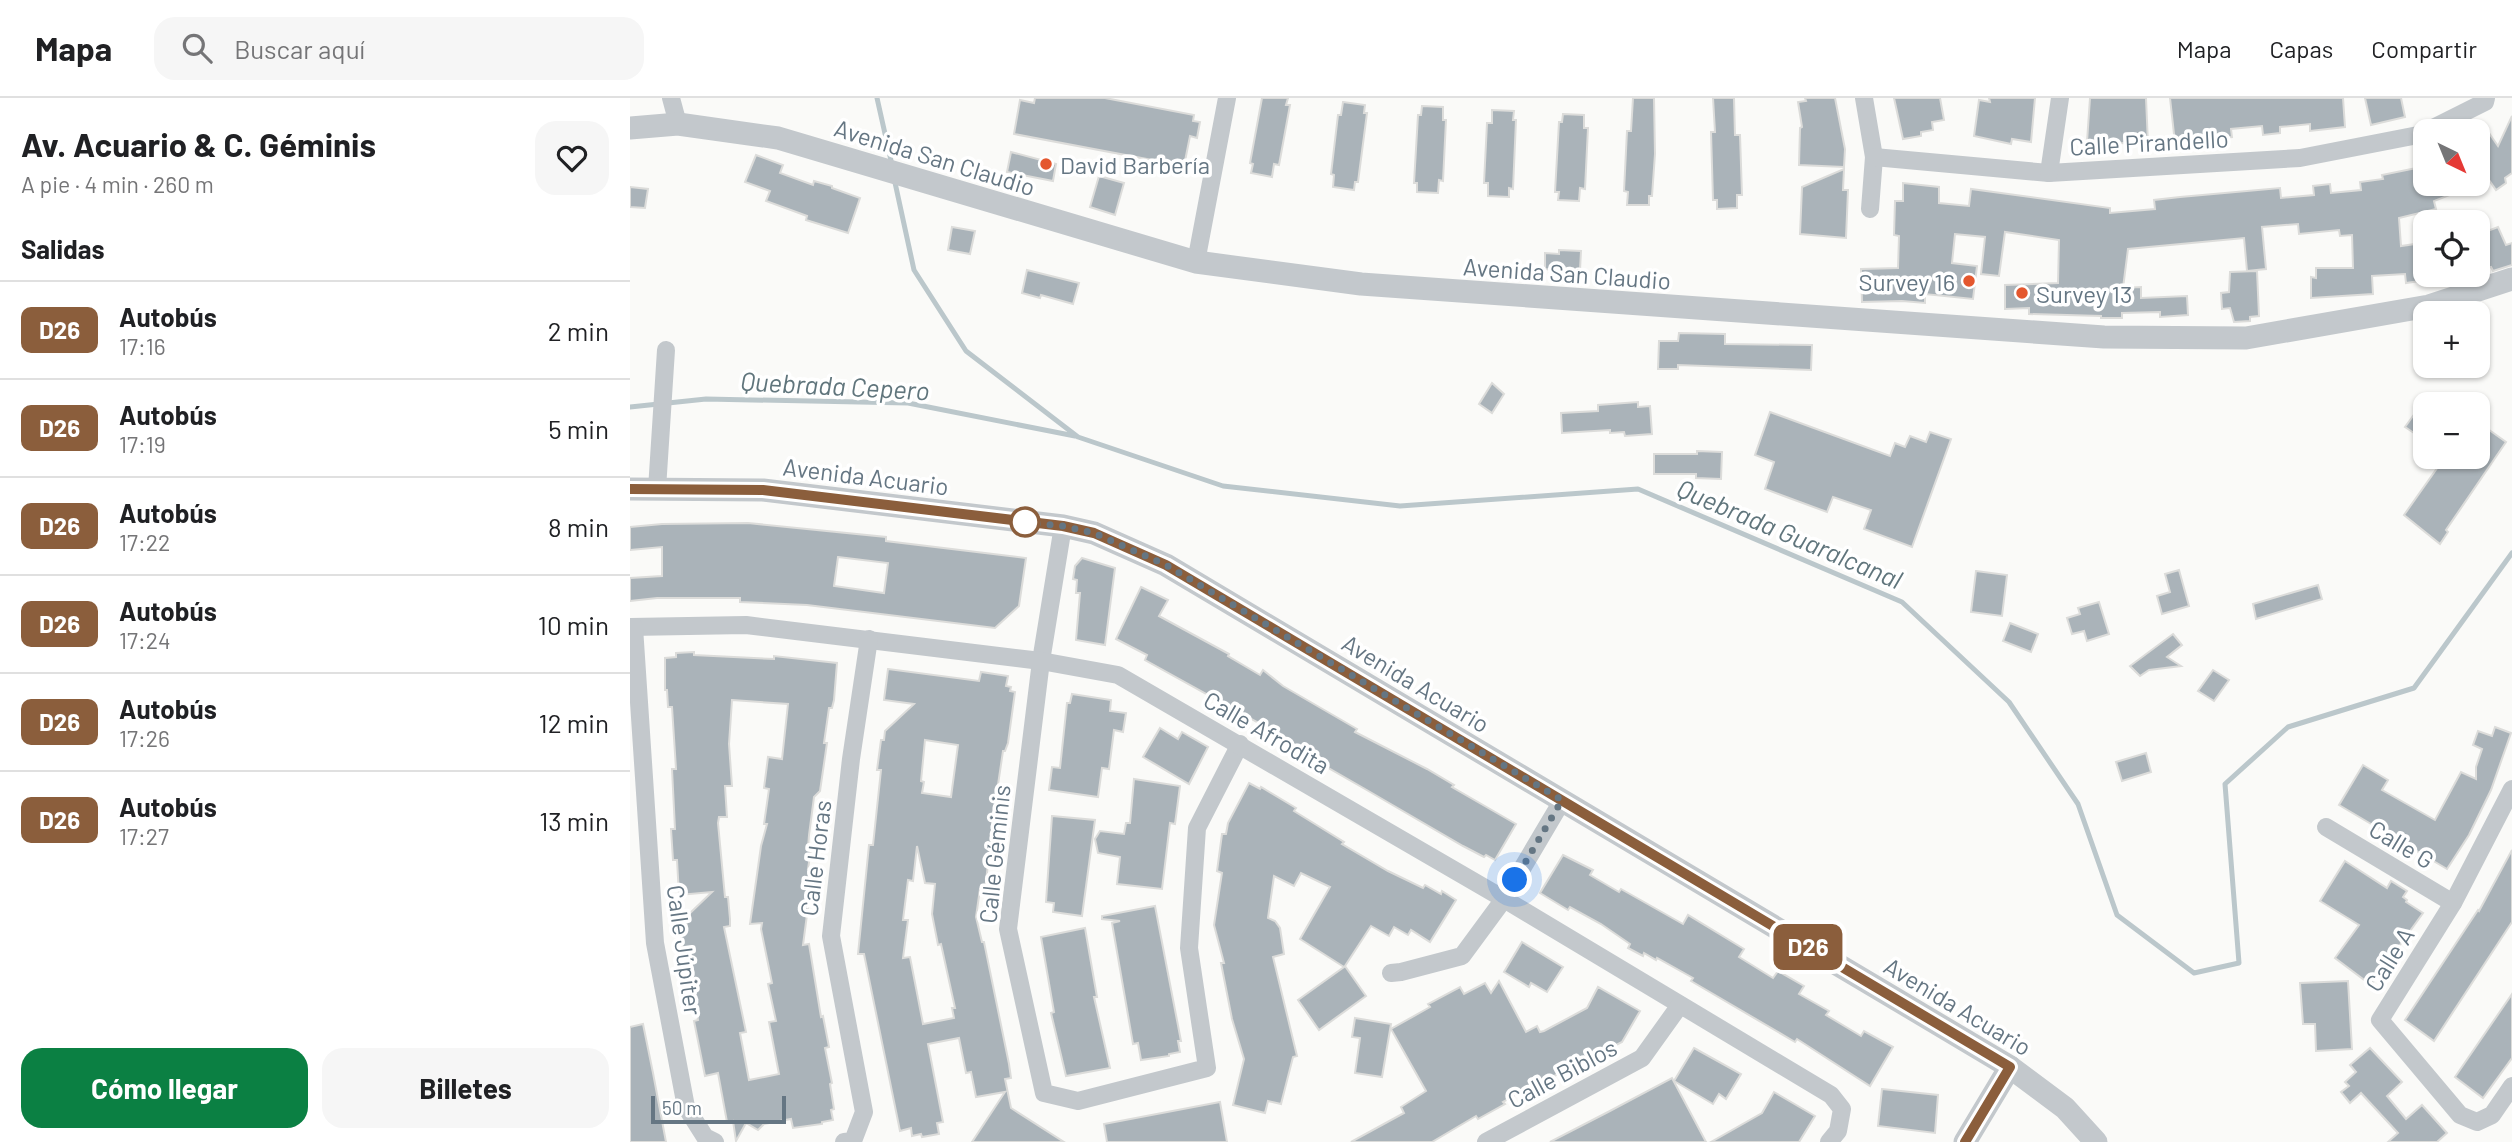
<!DOCTYPE html>
<html lang="es">
<head>
<meta charset="utf-8">
<style>
  body { margin:0; font-family:Barlow,sans-serif; background:#f6f6f6; color:#202124; height:100vh; display:flex; flex-direction:column; font-size:26px; white-space:nowrap }
  * { box-sizing:border-box; margin:0 }
  p { font-size:23px; color:#757577 }
  .icon { flex:none; width:38px; height:38px; fill:none; stroke:currentColor; stroke-width:2; stroke-linecap:round; stroke-linejoin:round }
  .map { position:relative; flex:1; overflow:hidden }
  .details { display:flex; flex-direction:column; background:#fff; width:630px }
  .details>* { flex:none }
  .badge { padding:0 14px; border-radius:10px; font-size:24px; line-height:46px }
  .needle { width:46px; rotate:137deg }
  .tools { position:absolute; left:1783px; top:21px; display:grid; gap:14px }
  .tools a { display:grid; place-items:center; width:77px; height:77px; border-radius:14px; background:#fff; box-shadow:0 2px 5px #0004; font-size:35px }
  .scale { position:absolute; left:21px; bottom:18px; width:135px; box-sizing:border-box; padding-left:7px; border:4px solid #657683; border-top:0; font-size:19px; line-height:24px; white-space:nowrap; color:#657683; -webkit-text-stroke:5px #fff; paint-order:stroke }
  .you { position:absolute; width:35px; height:35px; margin:-18px; border:5px solid #fff; border-radius:50%; background:#1a73e8; box-shadow:0 0 0 10px #1a73e833 }
  .map>.badge { position:absolute; translate:-50% -50%; box-shadow:0 0 0 4px #fff }
  h2 { padding:0 21px; font-size:26px; line-height:63px }
  .round { display:grid; place-items:center; flex:none; width:74px; height:74px; border-radius:21px; background:#f6f6f6 }
  .head { display:flex; align-items:center; justify-content:space-between; height:119px; padding:0 21px }
  h1 { font-size:33px; font-weight:700; line-height:52px }
  .primary-button { display:flex; gap:14px; margin-top:auto; padding:14px 21px }
  .primary-button a { flex:1; height:80px; border-radius:21px; background:#0b8043; color:#fff; font-size:28px; font-weight:700; line-height:80px; text-align:center }
  .primary-button a+a { background:#f6f6f6; color:#202124 }
  ul { padding:0; list-style:none }
  li { display:flex; align-items:center; gap:21px; height:98px; padding:0 21px; border-top:2px solid #e0e0e0 }
  li div { flex:1 }
  li b { display:block; font-size:26px }
  li em { font-style:normal }
  li .badge { min-width:77px; font-weight:700; text-align:center }
  header { display:flex; align-items:center; gap:42px; box-sizing:border-box; height:98px; padding:0 35px; background:#fff; border-bottom:2px solid #e0e0e0 }
  header strong { font-size:33px }
  nav { display:flex; gap:38px; margin-inline-start:auto; font-size:24px }
  .search { width:490px; height:63px; background:#f6f6f6; display:flex; align-items:center; gap:18px; box-sizing:border-box; padding:0 24px; border-radius:21px; color:#757577; font-size:26px }
  main { display:flex; flex:1; min-height:0 }
  .map>svg:first-child { display:block }
  .lines { fill:none; stroke-linecap:round; stroke-linejoin:round }
  .stream { stroke:#bbc7cb; stroke-width:5 }
  .building { fill:#aab3b9; stroke:#dcdcda; stroke-width:2; fill-rule:evenodd }
  .minor { stroke:#c3c8cc; stroke-width:18 }
  .tertiary { stroke:#c3c8cc; stroke-width:23 }
  .line-casing { stroke:#fff; stroke-width:16 }
  .line { stroke:#8b5e3c; stroke-width:10 }
  .walk { stroke:#657683; stroke-width:7; stroke-dasharray:0 12.6 }
  .poi-dot { fill:#e4572e; stroke:#fff; stroke-width:2.5 }
  .stop-dot { fill:#fff; stroke:#8b5e3c; stroke-width:3.5 }
  .labels { text-anchor:middle; dominant-baseline:central; stroke-width:7; stroke-linejoin:round; paint-order:stroke }
  .street-label { font-size:24px; fill:#657683; stroke:#fff }
  .poi-label { font-size:24px; fill:#657683; stroke:#fff; text-anchor:start }
  .water-label { font-size:26px; font-style:italic; fill:#60757c; stroke:#fff }
</style>
</head>
<body>
<header>
<strong>Mapa</strong>
<div class="search"><svg class="icon" aria-label="search" viewBox="0 0 24 24"><circle cx="10" cy="10" r="6"/><path d="M15 15l6 6"/></svg>Buscar aquí</div>
<nav><a>Mapa</a><a>Capas</a><a>Compartir</a></nav>
</header>
<main>
<section class="details">
<div class="head"><div><h1>Av. Acuario &amp; C. Géminis</h1><p>A pie · 4 min · 260 m</p></div><a class="round"><svg class="icon" aria-label="heart" viewBox="0 0 24 24"><path d="M12 20l-8-8c-3-5 5-10 8-4 3-6 11-1 8 4z"/></svg></a></div>
<h2>Salidas</h2>
<ul>
<li><span class="badge" style="background:#8b5e3c;color:#fff">D26</span><div><b>Autobús</b><p>17:16</p></div><em>2 min</em></li>
<li><span class="badge" style="background:#8b5e3c;color:#fff">D26</span><div><b>Autobús</b><p>17:19</p></div><em>5 min</em></li>
<li><span class="badge" style="background:#8b5e3c;color:#fff">D26</span><div><b>Autobús</b><p>17:22</p></div><em>8 min</em></li>
<li><span class="badge" style="background:#8b5e3c;color:#fff">D26</span><div><b>Autobús</b><p>17:24</p></div><em>10 min</em></li>
<li><span class="badge" style="background:#8b5e3c;color:#fff">D26</span><div><b>Autobús</b><p>17:26</p></div><em>12 min</em></li>
<li><span class="badge" style="background:#8b5e3c;color:#fff">D26</span><div><b>Autobús</b><p>17:27</p></div><em>13 min</em></li>
</ul>
<div class="primary-button"><a>Cómo llegar</a><a>Billetes</a></div>
</section>
<div class="map">
<svg width="1882" height="1044" viewBox="0 0 1882 1044">
  <rect width="100%" height="100%" fill="#fafaf8"/>
  <g class="lines">
    <g class="stream">
      <path d="M247 0 262 67"/>
      <path d="M264 80 284 172 336 253 448 339 593 388 770 408 1008 391 1272 504 1379 604 1448 706 1487 817 1564 875 1609 865 1595 686 1658 629 1784 590 1882 455"/>
      <path d="M0 309 76 301 278 305 445 338"/>
    </g>
  </g>
  <g class="building">
    <path d="M405 0H475L564 17 563 23 570 24 567 40 560 38 554 68 384 36 390 2 404 5Z"/>
    <path d="M632 0H658L656 7H660L649 67 644 66 642 79 621 75 623 66 620 65Z"/>
    <path d="M1003 0H1024L1025 56 1022 98H1019V107H997L998 94 994 93 997 33H1001Z"/>
    <path d="M1083 0H1104L1105 37H1110L1112 97H1107V110L1087 111V102H1083L1081 34H1085Z"/>
    <path d="M1175 0H1205L1215 51 1214 69 1169 67 1170 30 1172 29 1168 4 1176 3Z"/>
    <path d="M1264 0H1310L1314 22 1302 24 1303 32 1291 34V38L1273 41Z"/>
    <path d="M1359 0H1405L1401 44 1382 41 1381 46 1344 38 1349 2 1360 4Z"/>
    <path d="M1460 0H1516L1518 46 1457 44Z"/>
    <path d="M1540 0H1713L1715 29 1680 33V26L1650 29V35L1633 37 1632 28 1601 31 1602 39 1545 45Z"/>
    <path d="M1735 0H1771L1775 19 1741 27Z"/>
    <path d="M713 4 735 7 734 15H737L728 84H725L724 92 703 89 704 77 701 76 708 17H711Z"/>
    <path d="M792 8 813 9V22H816L813 83 809 82 808 95 787 94V85H784L788 17H791Z"/>
    <path d="M862 12 884 13 883 22H886L883 91 879 90V99L858 98V85H854L857 25H862Z"/>
    <path d="M933 16 954 17V30H958L955 91 950 90 949 103 928 102 929 94H925L929 24H932Z"/>
    <path d="M1882 18V75L1875 80 1876 85 1866 92 1859 82 1848 87V42L1859 35 1868 48Z"/>
    <path d="M381 54 426 66 423 83 377 74Z"/>
    <path d="M126 57 153 67 150 75 183 87 184 83 202 88V90L230 100 218 135 176 122 177 118 136 103 140 93 115 84Z"/>
    <path d="M1796 68V86L1845 87 1804 103 1806 111 1769 120 1771 148 1792 145 1797 182 1776 185 1775 176 1742 178 1743 196 1681 200V179L1686 180V170H1723L1722 137 1710 138 1709 132 1669 136 1668 126 1632 129 1636 171 1617 173 1614 140 1498 151 1493 190 1511 189V200L1557 198 1558 217 1530 219V214L1492 215V220H1471V218L1399 216V210L1375 211V187L1428 185 1429 142 1375 134 1369 178 1351 176 1355 139 1325 136 1322 165 1347 168 1343 201 1295 196V205L1272 203 1232 204 1231 171 1268 170 1269 138 1264 137 1265 103H1273V85L1309 89V105L1339 108 1341 91 1480 110V115L1525 111 1524 102 1550 99 1650 90 1651 100 1684 97 1683 88 1700 86 1701 95 1731 92 1730 84 1753 81 1752 77Z"/>
    <path d="M1214 71 1213 92H1218L1216 140 1170 136 1172 89Z"/>
    <path d="M469 78 494 85 485 117 460 109Z"/>
    <path d="M0 89 18 91 15 110 0 109Z"/>
    <path d="M322 129 345 133 340 156 318 152Z"/>
    <path d="M1868 129 1876 147 1882 145V167L1863 173 1861 169 1848 172V142L1854 141 1852 135Z"/>
    <path d="M929 152 951 153 950 172H947L946 176 915 171V155L929 156Z"/>
    <path d="M397 172 449 185 443 206 411 197 410 200 392 195Z"/>
    <path d="M1627 173 1629 218 1620 219V223L1604 224 1600 210 1592 211 1591 195 1599 194 1600 174Z"/>
    <path d="M1049 235 1095 236V246L1182 247 1181 272 1048 267V271H1028L1029 243H1048Z"/>
    <path d="M862 285 874 296 862 315 849 306Z"/>
    <path d="M1796 300V343L1775 329Z"/>
    <path d="M1008 304V309L1020 308 1022 336 995 338 994 334 980 335V332L932 335 931 315 968 313V307Z"/>
    <path d="M1140 314 1260 358 1265 345 1275 349 1280 338 1296 344 1300 334 1321 341 1282 449 1234 431 1241 412 1203 399 1197 414 1135 391 1144 364 1125 357Z"/>
    <path d="M1848 324 1876 344 1816 432 1818 434 1810 446 1774 417 1815 359H1848Z"/>
    <path d="M1067 353 1092 354 1091 381 1066 380V376H1024V356H1067Z"/>
    <path d="M118 425 256 439V443L396 460 389 508 365 530 177 507 110 504V500H27L0 503V480L32 478V449L0 452V429L32 426ZM208 459 258 465 254 495 204 488Z"/>
    <path d="M452 460 485 470 475 547 446 542 450 495H446L447 482 443 481 445 468Z"/>
    <path d="M1549 472 1559 508 1532 516 1527 498 1540 494 1535 476Z"/>
    <path d="M1346 473 1377 477 1372 518 1341 514Z"/>
    <path d="M1688 487 1692 501 1626 521 1623 506Z"/>
    <path d="M511 489 538 502 529 518 599 556 598 558 630 577 633 572 653 588 727 631 725 634 797 671 824 687 822 689 886 726 865 762 856 757 854 759 833 748 735 691 674 656 675 653 643 633 515 562 517 557 486 541Z"/>
    <path d="M1469 504 1479 536 1457 543 1454 533 1442 536 1437 520 1450 516 1448 510Z"/>
    <path d="M1380 525 1408 536 1401 554 1373 543Z"/>
    <path d="M1543 536 1552 547 1537 559 1551 568 1519 572 1510 578 1500 568Z"/>
    <path d="M64 554V557L144 561V558L207 565 204 602 202 610H199L194 645H197L190 693 184 699 179 737 178 750 181 751 178 771H183L173 847 179 846 191 919 193 918 199 949 195 950 202 985 200 986 204 1011 201 1012 203 1022 192 1024V1026L163 1030 161 1021 134 1026 128 1032 116 1025 106 1043 103 1023 97 1024 88 975 75 978 64 923 68 922 60 874H57L50 835 57 834 56 819 82 794 49 797 47 762H43L41 731H45L42 671H46L42 609H38L37 592H35V560L46 559V555ZM102 602 158 606 152 661 138 659 134 690 139 691 134 726H137L131 748 120 826 132 825 131 831 142 885 138 886 146 923 139 924 149 976 119 982 110 935 116 934 94 829 100 828V821L98 799H95L88 725 89 719H97L95 688H102L99 646Z"/>
    <path d="M258 571 349 583 351 574 378 578 376 588 381 589 380 593 385 594 378 645 375 653H373L362 727 366 728 362 758 359 757 355 792 350 791 346 819 352 844H354L379 966 381 980 375 981 381 1010 434 1044H342L375 994 346 999 341 974 336 975 329 940 298 946 313 1024 307 1025 309 1036 292 1039 291 1036 282 1038 281 1030 270 1033 234 856H228L239 747H243L251 672H247L251 642H254L255 633 284 606 254 602ZM295 642 328 647 321 699 292 695 294 684 291 683ZM287 748 295 785 305 786 302 816 308 847 311 846 325 910H322L324 920 293 926 280 859 273 860 278 822H273L278 782 283 783Z"/>
    <path d="M1583 572 1599 582 1584 603 1568 593Z"/>
    <path d="M442 596 481 602 480 613 496 615 493 634 484 632 479 671 472 670 468 699 419 692 422 669 430 670 437 605H440Z"/>
    <path d="M1865 629 1881 635 1861 692 1839 737 1817 771 1709 707 1733 667 1758 682 1752 692 1805 722 1831 674 1846 681V669L1852 651 1843 647 1848 633 1862 638Z"/>
    <path d="M530 630 548 641 552 634 578 649 559 686 513 659Z"/>
    <path d="M1516 655 1521 674 1492 683 1486 664Z"/>
    <path d="M504 681 550 688 545 726 540 725 532 791 487 786 490 759 468 755 465 741 470 733 494 736 496 725H500Z"/>
    <path d="M619 685 630 691 631 689 666 710 664 713 714 744 712 746 758 773 793 790 795 787 811 796 812 793 826 802 800 844 781 832 778 837 764 829 759 838 741 828 715 868 736 898 689 932 668 902 714 869 670 841 700 789 671 775 664 788 644 778 638 820 645 823 650 830 654 856 643 859 667 958 663 959 651 1006 638 1003 635 1015 603 1007 614 961 602 921 591 865H594L584 827 592 775 587 773 592 736H596L598 725Z"/>
    <path d="M422 718 465 722 452 818 423 814 424 805 416 804Z"/>
    <path d="M1882 752V824L1804 943 1775 922 1848 812 1849 813Z"/>
    <path d="M933 757 963 772 960 777 989 794 991 791 1053 826 1058 817 1114 851 1109 859 1143 880 1148 873 1174 888 1169 896 1199 913 1196 917 1231 938 1234 933 1263 949 1240 988 1167 941 1165 944 1061 883 1063 880 1027 860 1026 862 1014 855 1013 858 998 850 1000 846 971 826 940 809 938 812 910 795Z"/>
    <path d="M1715 763 1757 790 1761 783 1777 793 1773 799 1777 802 1776 804 1793 815 1741 887 1705 860 1729 827 1690 803Z"/>
    <path d="M525 808 551 943H548L550 954 539 956V958L511 962 508 945 503 946 482 825 490 823 472 821V818Z"/>
    <path d="M455 830 467 899H464L480 970 436 978 421 915 424 914 411 839Z"/>
    <path d="M892 844 933 869 917 894 901 885 899 889 874 874Z"/>
    <path d="M869 883 896 934 907 928 910 934 914 933 957 910 968 889 1010 913 992 944 971 955 970 953 917 982 915 980 873 1004 875 1006 848 1021 846 1018 802 1044H721L774 1015 771 1009 796 993 761 931 800 909 798 906 830 889 834 896 855 885 861 895Z"/>
    <path d="M1718 883 1722 951 1686 953 1685 926H1673L1670 885Z"/>
    <path d="M1882 896V960L1853 1000 1825 979Z"/>
    <path d="M725 920 761 926 752 979 725 975 730 940 722 939Z"/>
    <path d="M13 926 23 975 36 1044H0V929Z"/>
    <path d="M1064 950 1111 976 1096 1001 1089 996 1083 1006 1044 983Z"/>
    <path d="M1740 950 1772 984 1757 998 1776 1021 1792 1007 1817 1035 1807 1044H1758L1768 1035 1731 995 1720 1005 1711 994 1719 988 1715 984 1726 974 1720 967Z"/>
    <path d="M1042 980 1076 1044H920L978 1014Z"/>
    <path d="M1252 991 1308 997 1305 1035 1248 1028Z"/>
    <path d="M1144 994 1185 1018 1169 1044H1081L1132 1015Z"/>
    <path d="M590 1004 597 1044H477L474 1026Z"/>
  </g>
  <g class="lines">
    <g class="minor">
      <path d="M41 0 48 26"/>
      <path d="M1234 0 1244 59 1240 111"/>
      <path d="M1797 33 1855 4 1856 0"/>
      <path d="M1244 59 1419 75 1670 60 1788 37 1796 34"/>
      <path d="M1419 75 1430 0"/>
      <path d="M566 164 597 0"/>
      <path d="M27 391 36 252"/>
      <path d="M433 428 411 563 378 831 414 995 448 1003 577 970 559 850 567 730 610 646"/>
      <path d="M0 529 116 527 411 563 488 577 874 801 1201 997 1212 1011 1208 1033 1199 1044"/>
      <path d="M4 529 25 845 56 1009 75 1039 85 1044"/>
      <path d="M1882 691 1823 805 1750 922 1830 1017 1847 1024 1862 1017 1882 988"/>
      <path d="M1696 729 1823 805"/>
      <path d="M761 875 771 874 832 858 874 801 932 703"/>
      <path d="M214 1044 223 1043 234 1014 201 838 221 661 239 541"/>
      <path d="M856 1044 1012 960 1050 907"/>
    </g>
    <g class="tertiary">
      <path d="M0 30 48 26 148 40 566 164 731 186 1474 239 1616 240 1799 208 1882 181"/>
      <path d="M0 391 133 392 433 428 464 435 536 467 1380 969 1435 1010 1466 1044"/>
      <path d="M1335 1044 1380 969"/>
    </g>
  </g>
  <g class="lines">
    <defs>
      <path id="line" d="M0 391 133 392 433 428 464 435 536 467 1380 969 1335 1044"/>
    </defs>
    <use href="#line" class="line-casing"/>
    <use href="#line" class="line"/>
    <path class="walk" d="M395 424 433 428 464 435 536 467 932 702 885 782"/>
  </g>
  <g class="poi-dot">
    <circle cx="416" cy="66" r="7"/>
    <circle cx="1339" cy="183" r="7"/>
    <circle cx="1392" cy="195" r="7"/>
  </g>
  <circle class="stop-dot" cx="395" cy="424" r="14"/>
  <g class="labels">
    <g class="street-label">
      <text transform="translate(1519 44) rotate(-3)">Calle Pirandello</text>
      <text transform="translate(305 59) rotate(17)">Avenida San Claudio</text>
      <text transform="translate(937 175) rotate(4)">Avenida San Claudio</text>
      <text transform="translate(236 378) rotate(7)">Avenida Acuario</text>
      <text transform="translate(786 585) rotate(31)">Avenida Acuario</text>
      <text transform="translate(637 634) rotate(30)">Calle Afrodita</text>
      <text transform="translate(1772 746) rotate(31)">Calle G</text>
      <text transform="translate(364 756) rotate(-84)">Calle Géminis</text>
      <text transform="translate(185 760) rotate(-83)">Calle Horas</text>
      <text transform="translate(55 852) rotate(82)">Calle Júpiter</text>
      <text transform="translate(1759 861) rotate(-58)">Calle A</text>
      <text transform="translate(1328 908) rotate(31)">Avenida Acuario</text>
      <text transform="translate(932 975) rotate(-28)">Calle Biblos</text>
    </g>
    <g class="poi-label">
      <text x="430" y="66">David Barbería</text>
      <text x="1325" y="183" text-anchor="end">Survey 16</text>
      <text x="1406" y="195">Survey 13</text>
    </g>
    <g class="water-label">
      <text transform="translate(205 287) rotate(3)">Quebrada Cepero</text>
      <text transform="translate(1160 435) rotate(23)">Quebrada Guaralcanal</text>
    </g>
  </g>
</svg>
<div class="tools">
<a><svg class="needle" viewBox="-14 -14 28 28"><path d="M0-13l5 13h-10z" fill="#e53935"/><path d="M0 13l5-13h-10z" fill="#757577"/></svg></a>
<a><svg class="icon" aria-label="locate" viewBox="0 0 24 24"><circle cx="12" cy="12" r="6"/><path d="M12 2v4M12 18v4M2 12h4M18 12h4"/></svg></a>
<a>+</a>
<a>−</a>
</div>
<div class="scale">50 m</div>
<div class="you" style="left:885px;top:782px"></div>
<b class="badge" style="left:1178px;top:849px;background:#8b5e3c;color:#fff">D26</b>
</div>
</main>
</body>
</html>
